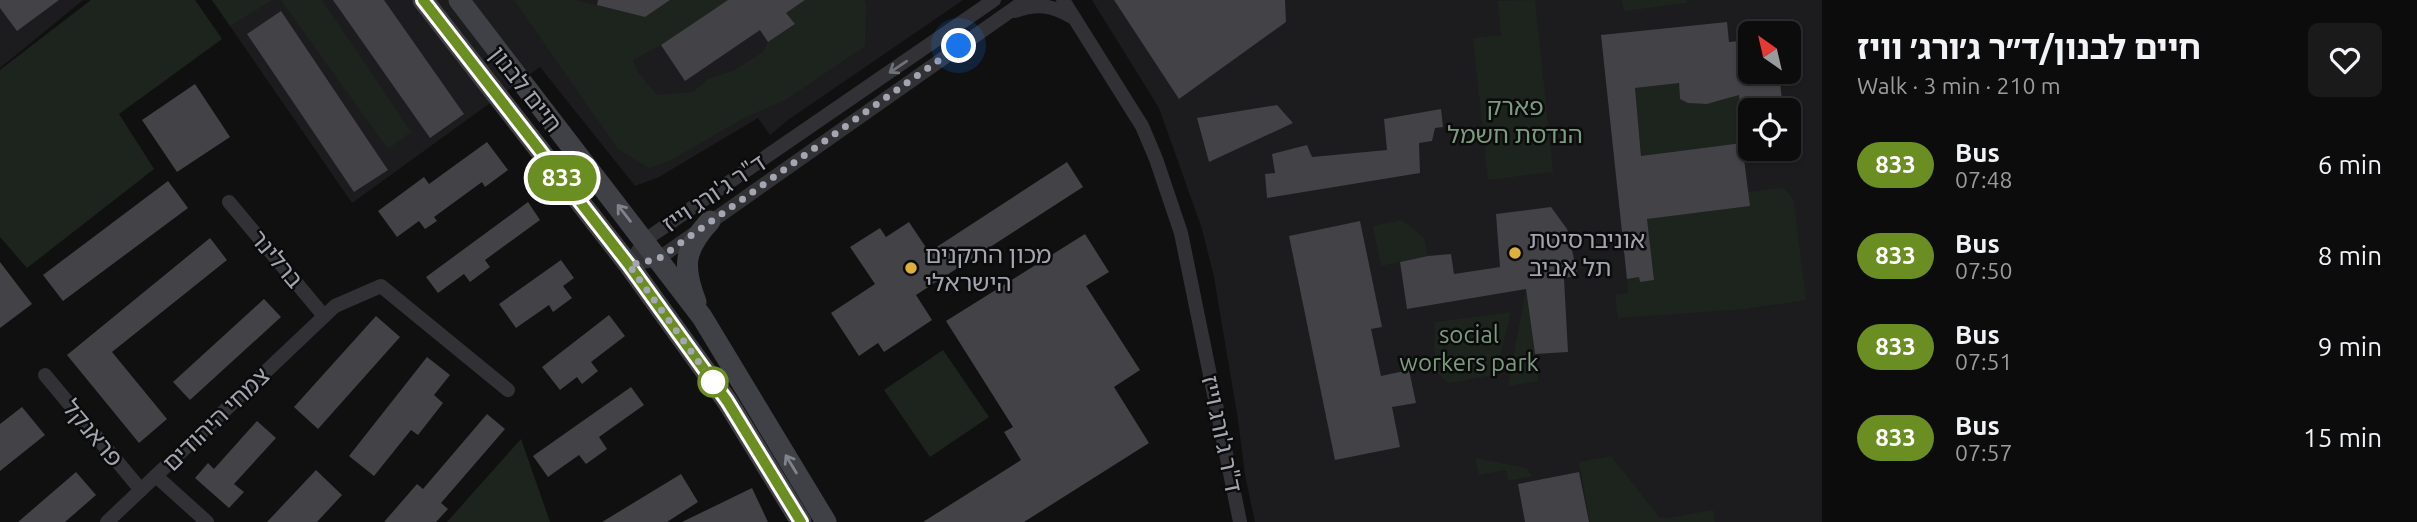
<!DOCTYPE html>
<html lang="en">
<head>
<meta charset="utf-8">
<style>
  body { margin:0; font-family:Ubuntu,"Noto Sans Hebrew",sans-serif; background:#1a1a1b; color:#f1f3f6; height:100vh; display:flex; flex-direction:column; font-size:26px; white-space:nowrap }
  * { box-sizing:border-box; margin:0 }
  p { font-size:23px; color:#9a9b9d }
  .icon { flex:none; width:38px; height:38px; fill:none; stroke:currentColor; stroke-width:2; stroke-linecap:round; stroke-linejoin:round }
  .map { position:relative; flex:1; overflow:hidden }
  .drawer { display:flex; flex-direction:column; background:#0c0c0d; width:595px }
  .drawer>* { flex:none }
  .badge { padding:0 14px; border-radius:23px; font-size:24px; line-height:46px }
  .needle { width:46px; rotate:326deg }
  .buttons { position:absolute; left:1738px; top:21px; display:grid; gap:14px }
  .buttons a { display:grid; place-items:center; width:63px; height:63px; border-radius:10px; background:#0c0c0d; box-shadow:0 2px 5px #0004,0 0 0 2px #2c2c2e; font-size:35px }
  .you { position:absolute; width:35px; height:35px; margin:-18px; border:5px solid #fff; border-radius:50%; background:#1a73e8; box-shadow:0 0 0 10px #1a73e833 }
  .map>.badge { position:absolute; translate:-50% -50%; box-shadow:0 0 0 4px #fff }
  .round { display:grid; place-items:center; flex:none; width:74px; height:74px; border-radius:10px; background:#1a1a1b }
  .headline { display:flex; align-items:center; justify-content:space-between; height:119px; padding:0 35px }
  h1 { font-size:33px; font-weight:700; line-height:52px }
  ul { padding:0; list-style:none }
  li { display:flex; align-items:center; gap:21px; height:91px; padding:0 35px }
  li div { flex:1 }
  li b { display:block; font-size:26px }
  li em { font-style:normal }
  li .badge { min-width:77px; font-weight:700; text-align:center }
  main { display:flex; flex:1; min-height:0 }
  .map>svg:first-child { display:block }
  .built { fill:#1c1c1e; fill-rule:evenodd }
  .green { fill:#1d241e }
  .building { fill:#424247 }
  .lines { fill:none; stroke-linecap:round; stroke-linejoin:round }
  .minor { stroke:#323236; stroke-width:14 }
  .secondary { stroke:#404146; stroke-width:21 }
  .oneway { stroke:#70727a }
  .oneway2 { stroke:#80838c }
  .line-casing { stroke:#fff; stroke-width:16 }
  .line { stroke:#6b8e23; stroke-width:10 }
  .walk { stroke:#a3a6b1; stroke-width:7; stroke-dasharray:0 12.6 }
  .poi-dot { fill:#ddb13c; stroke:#0b0b0c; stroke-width:2.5 }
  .stop-dot { fill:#fff; stroke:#6b8e23; stroke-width:3.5 }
  .labels { text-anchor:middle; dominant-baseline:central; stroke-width:5; stroke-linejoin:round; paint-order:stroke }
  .street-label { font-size:24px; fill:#a3a6b1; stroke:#0b0b0c }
  .park-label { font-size:24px; fill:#7c9a7f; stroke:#0b0b0c }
  .poi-label { font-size:24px; fill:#a3a6b1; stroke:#0b0b0c; text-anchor:start }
</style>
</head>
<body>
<main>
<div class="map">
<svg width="1822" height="522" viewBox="0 0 1822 522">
  <rect width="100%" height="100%" fill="#101011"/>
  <g class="built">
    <path d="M0 0H83L0 68Z"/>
    <path d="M212 0H963L788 120 770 135 758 118 659 177 635 186 540 67 352 203Z"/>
    <path d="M1092 0H1822V522H1255L1245 475 1238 420 1214 277 1202 229 1159 108ZM1750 33H1788V72H1750ZM1750 110H1788V149H1750Z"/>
  </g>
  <g class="green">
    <path d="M91 0H195L222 39 119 114 154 169 27 268 0 237V70Z"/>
    <path d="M212 0H272L230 26Z"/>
    <path d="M281 0H322L411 132 388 149Z"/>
    <path d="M514 0H575L645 17 670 0H728L661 45 633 60 637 71 657 95 693 92 708 79 733 71 763 52 768 42 795 25 786 13 805 0H864L866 3 865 46 787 99 744 118 671 160 649 168 618 149Z"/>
    <path d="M1535 0 1553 172 1488 180 1473 38 1501 35 1498 1Z"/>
    <path d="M1622 0H1687V3L1624 11Z"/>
    <path d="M1659 65 1678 79 1680 99C1701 108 1718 103 1739 94L1744 143 1663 153 1642 159 1635 88 1661 85Z"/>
    <path d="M1783 188 1792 197 1794 203 1806 300 1745 309 1618 318 1615 295 1628 293 1627 279 1639 277 1640 282 1654 280 1647 219 1749 206 1748 192Z"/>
    <path d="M1402 220 1424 238 1428 256 1381 266 1373 226Z"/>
    <path d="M1526 289 1538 381 1508 386Z"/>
    <path d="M1511 312 1495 375 1449 383 1434 370 1435 322Z"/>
    <path d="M943 350 989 417 930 457 884 390Z"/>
    <path d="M521 439 550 522H447Z"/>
    <path d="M1611 456 1659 517 1668 518 1713 510 1715 522H1590L1579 462Z"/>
    <path d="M1475 458 1526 468 1532 476 1508 481 1506 470 1479 475Z"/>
  </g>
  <g class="building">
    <path d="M0 0H59L17 31 0 8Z"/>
    <path d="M333 0H384L464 114 430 138Z"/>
    <path d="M598 0H670L645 17 597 5Z"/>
    <path d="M728 0H805L786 13 795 24 768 42 760 30 685 81 661 45Z"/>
    <path d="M1114 0H1285L1286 22 1179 99Z"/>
    <path d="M281 11 388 170 354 192 247 34Z"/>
    <path d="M1727 22 1729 42 1750 40V72H1779L1783 110H1740L1739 95 1707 104 1688 103 1680 99 1679 83 1635 88 1641 156 1742 143 1750 206 1647 219 1654 280 1640 282 1639 277 1627 279 1601 35Z"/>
    <path d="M195 84 230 137 177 172 142 120Z"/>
    <path d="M1277 105 1293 123 1209 162 1197 118Z"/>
    <path d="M1441 109 1443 127 1435 128 1432 141 1419 143 1420 173 1267 198 1265 174 1275 173 1272 154 1307 145 1312 157 1387 150 1384 119Z"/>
    <path d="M487 142 508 170 485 187 482 182 434 217 437 221 425 229 419 221 397 237 378 211 424 177 429 184Z"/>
    <path d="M1067 162 1083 187 916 295 932 320 884 352 878 343 859 356 831 313 875 284 850 247 880 228 886 237 909 222 929 252Z"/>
    <path d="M168 181 188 208 63 301 43 275Z"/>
    <path d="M528 202 540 220 485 260 490 267 470 282 464 274 438 293 426 277Z"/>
    <path d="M1551 207 1567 229 1578 276 1564 278 1568 352 1535 354 1526 289 1407 309 1400 262 1428 256 1451 254 1454 274 1500 267 1496 214Z"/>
    <path d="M1360 221 1382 327 1371 329 1381 376 1409 370 1416 403 1392 407 1400 447 1335 460 1289 236Z"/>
    <path d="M1085 234 1109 272 1086 286 1140 370 1114 387 1149 443 1024 522H923L1021 460 1004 432 1013 427 946 321Z"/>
    <path d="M210 238 227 260 112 352 167 419 139 443 67 355Z"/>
    <path d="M561 260 574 278 563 286 572 298 553 312 549 305 516 328 499 304Z"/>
    <path d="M0 262 32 304 0 328Z"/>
    <path d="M264 299 281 317 190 400 173 382Z"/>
    <path d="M609 315 625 336 591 362 598 371 582 384 577 377 560 390 542 367Z"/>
    <path d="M376 316 400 337 318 429 294 407Z"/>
    <path d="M427 357 450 375 434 395 443 403 418 435 411 430 374 476 349 456Z"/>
    <path d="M631 387 644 405 599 437 607 449 586 464 579 455 548 477 533 456Z"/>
    <path d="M22 407 45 435 0 471V424Z"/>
    <path d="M487 414 505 429 441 503 448 509 436 522H384L417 484 423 489Z"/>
    <path d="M257 421 276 438 234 484 244 492 229 508 195 478 208 463 214 469Z"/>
    <path d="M316 470 342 495 317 522H267Z"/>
    <path d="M76 472 96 495 65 522H18Z"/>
    <path d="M1579 472 1589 522H1525L1518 484Z"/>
    <path d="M681 474 698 502 667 522H602Z"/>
    <path d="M752 488 768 522H682Z"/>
  </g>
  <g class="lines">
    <g class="minor">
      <path d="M1063 0 1142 126 1156 159 1181 233 1240 522"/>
      <path d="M1015 11C1037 3 1052 5 1072 17"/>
      <path d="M229 202 324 316"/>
      <path d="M629 265 658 259 1026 0"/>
      <path d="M629 265 645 240 994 0"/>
      <path d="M45 375 141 490"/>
      <path d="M156 476 207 522"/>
      <path d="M107 522 335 306 381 286 508 390"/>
    </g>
    <g class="secondary">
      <path d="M423 0 629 265 727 401 801 522"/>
      <path d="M459 0 702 317 826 522"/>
      <path d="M696 302C682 266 684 249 710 221"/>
    </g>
  </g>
  <defs><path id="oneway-shaft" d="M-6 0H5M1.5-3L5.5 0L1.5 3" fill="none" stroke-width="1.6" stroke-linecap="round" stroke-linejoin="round" transform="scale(1.75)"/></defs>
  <use class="oneway" href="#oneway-shaft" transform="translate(898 67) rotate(146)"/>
  <g class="oneway2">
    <use href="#oneway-shaft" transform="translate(624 213) rotate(-128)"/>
    <use href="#oneway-shaft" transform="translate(791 464) rotate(-121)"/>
  </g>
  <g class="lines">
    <defs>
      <path id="line" d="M423 0 629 265 727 401 801 522"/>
    </defs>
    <use href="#line" class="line-casing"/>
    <use href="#line" class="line"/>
    <path class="walk" d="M713 382 629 265 658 259 959 46"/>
  </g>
  <g class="poi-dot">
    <circle cx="1515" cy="253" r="7"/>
    <circle cx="911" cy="268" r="7"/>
  </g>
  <circle class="stop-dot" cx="713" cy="382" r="14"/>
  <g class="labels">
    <g class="street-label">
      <text transform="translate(526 89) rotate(52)">חיים לבנון</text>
      <text transform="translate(714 193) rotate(-34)">ד"ר ג'ורג וייז</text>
      <text transform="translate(277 259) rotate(50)">ברלינר</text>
      <text transform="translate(216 419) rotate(-44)">צמחי היהודים</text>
      <text transform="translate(93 433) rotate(50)">פראנקל</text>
      <text transform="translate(1222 434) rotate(78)">ד"ר ג'ורג וייז</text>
    </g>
    <g class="park-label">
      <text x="1515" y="106">פארק<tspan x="1515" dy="28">הנדסת חשמל</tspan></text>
      <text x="1469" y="334">social<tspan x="1469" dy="28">workers park</tspan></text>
    </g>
    <g class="poi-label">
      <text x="1529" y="239">אוניברסיטת<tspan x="1529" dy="28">תל אביב</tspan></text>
      <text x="925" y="254">מכון התקנים<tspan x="925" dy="28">הישראלי</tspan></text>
    </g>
  </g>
</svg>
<div class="buttons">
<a><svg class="needle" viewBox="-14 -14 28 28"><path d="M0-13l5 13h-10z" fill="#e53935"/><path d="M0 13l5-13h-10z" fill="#9a9b9d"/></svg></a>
<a><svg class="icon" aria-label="locate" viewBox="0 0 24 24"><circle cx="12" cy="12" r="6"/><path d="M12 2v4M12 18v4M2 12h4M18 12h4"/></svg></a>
</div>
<div class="you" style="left:959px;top:46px"></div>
<b class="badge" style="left:562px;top:178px;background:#6b8e23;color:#fff">833</b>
</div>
<section class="drawer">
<div class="headline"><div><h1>חיים לבנון/ד״ר ג׳ורג׳ וויז</h1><p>Walk · 3 min · 210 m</p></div><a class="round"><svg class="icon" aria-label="heart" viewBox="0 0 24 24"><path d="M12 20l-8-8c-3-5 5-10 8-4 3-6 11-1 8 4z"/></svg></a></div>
<ul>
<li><span class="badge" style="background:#6b8e23;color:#fff">833</span><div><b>Bus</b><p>07:48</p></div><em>6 min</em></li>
<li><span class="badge" style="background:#6b8e23;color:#fff">833</span><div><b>Bus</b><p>07:50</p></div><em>8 min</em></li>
<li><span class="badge" style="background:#6b8e23;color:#fff">833</span><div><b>Bus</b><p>07:51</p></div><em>9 min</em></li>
<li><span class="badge" style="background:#6b8e23;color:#fff">833</span><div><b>Bus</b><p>07:57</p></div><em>15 min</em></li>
</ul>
</section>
</main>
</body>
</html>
